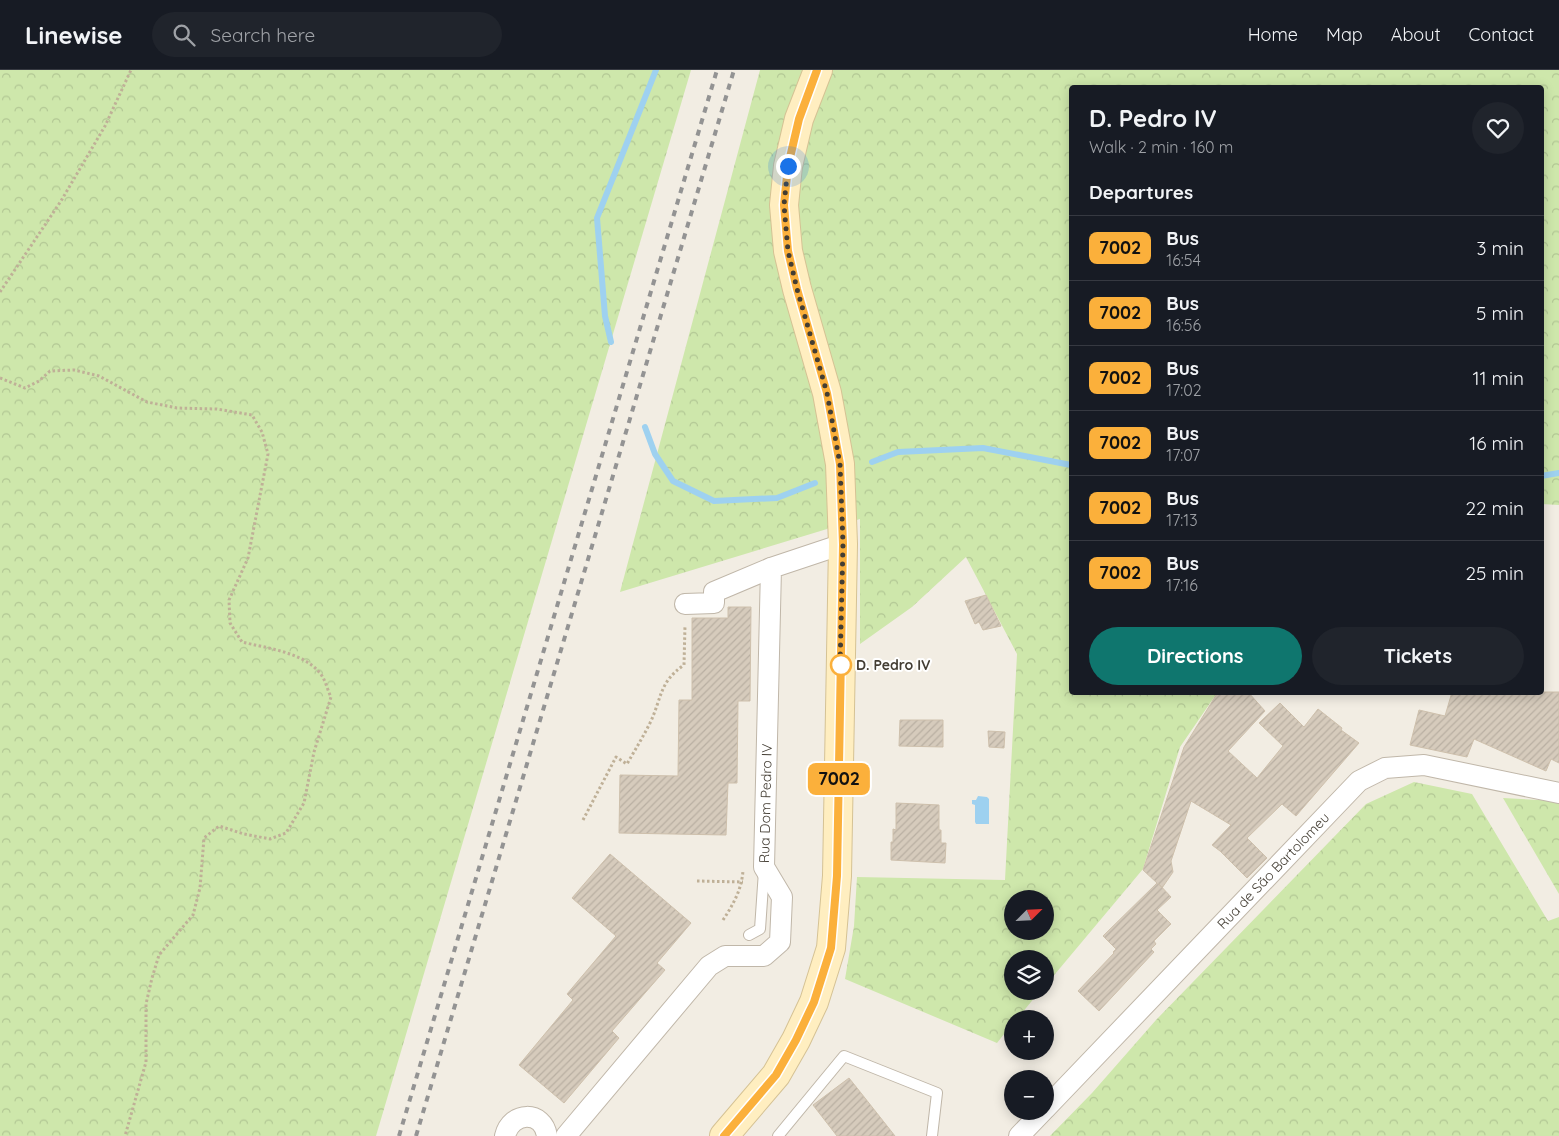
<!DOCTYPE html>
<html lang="en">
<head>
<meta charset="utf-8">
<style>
  body { margin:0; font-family:Quicksand,sans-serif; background:#20242c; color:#f1f3f6; height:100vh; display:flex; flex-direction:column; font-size:19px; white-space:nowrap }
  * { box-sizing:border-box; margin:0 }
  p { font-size:16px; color:#9ea1a6 }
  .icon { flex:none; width:28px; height:28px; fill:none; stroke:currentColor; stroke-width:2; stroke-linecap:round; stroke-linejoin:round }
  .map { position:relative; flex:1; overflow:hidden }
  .details { position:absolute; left:1069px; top:15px; width:475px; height:610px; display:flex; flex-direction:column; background:#171b24; border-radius:5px; box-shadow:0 2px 12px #0003 }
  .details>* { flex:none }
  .badge { padding:0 10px; border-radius:8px; font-size:18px; line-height:32px }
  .needle { width:32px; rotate:66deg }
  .controls { position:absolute; left:1004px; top:820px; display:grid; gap:10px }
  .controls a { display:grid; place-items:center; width:50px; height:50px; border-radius:50%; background:#171b24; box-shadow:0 2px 12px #0003; font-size:25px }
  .you { position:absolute; width:25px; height:25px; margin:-12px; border:4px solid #fff; border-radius:50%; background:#1a73e8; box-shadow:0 0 0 8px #1a73e833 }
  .map>.badge { position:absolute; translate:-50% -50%; box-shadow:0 0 0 2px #fff }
  h2 { padding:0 20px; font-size:19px; line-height:45px }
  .round { display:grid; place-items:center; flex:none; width:52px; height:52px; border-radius:26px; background:#20242c }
  .overview { display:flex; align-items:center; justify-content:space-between; height:85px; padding:0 20px }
  h1 { font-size:24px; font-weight:800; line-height:38px }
  .action { display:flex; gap:10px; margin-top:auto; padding:10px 20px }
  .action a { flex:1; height:58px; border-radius:30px; background:#0f766e; color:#fff; font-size:20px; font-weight:800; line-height:58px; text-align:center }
  .action a+a { background:#20242c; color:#f1f3f6 }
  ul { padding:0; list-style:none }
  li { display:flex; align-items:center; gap:15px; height:65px; padding:0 20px; border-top:1px solid #363941 }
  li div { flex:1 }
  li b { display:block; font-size:19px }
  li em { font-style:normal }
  li .badge { min-width:55px; font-weight:700; text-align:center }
  header { display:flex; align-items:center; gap:30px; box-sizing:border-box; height:70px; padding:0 25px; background:#171b24; border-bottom:1px solid #363941 }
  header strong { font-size:24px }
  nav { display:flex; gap:28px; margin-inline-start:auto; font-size:18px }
  .search { width:350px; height:45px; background:#20242c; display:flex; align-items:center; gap:12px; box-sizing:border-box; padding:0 18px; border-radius:28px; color:#9ea1a6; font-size:19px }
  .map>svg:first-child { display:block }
  .forest { fill:url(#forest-crowns); fill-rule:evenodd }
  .water { fill:#9ed1f0 }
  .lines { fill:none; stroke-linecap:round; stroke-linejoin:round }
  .stream { stroke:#9ed1f0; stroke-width:6 }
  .building { fill:url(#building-hatch); stroke:#cec0ac }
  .service-casing { stroke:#c0b7a9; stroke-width:12 }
  .minor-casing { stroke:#c0b7a9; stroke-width:22 }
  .secondary-casing { stroke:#d5c294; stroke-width:30 }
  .path { stroke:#bfb097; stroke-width:3; stroke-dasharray:2.5 2.5; stroke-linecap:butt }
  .service { stroke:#fff; stroke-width:10 }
  .minor { stroke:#fff; stroke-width:20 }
  .secondary { stroke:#ffeec0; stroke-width:28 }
  .rail { stroke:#939393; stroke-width:4; stroke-dasharray:6 6; stroke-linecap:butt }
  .line-casing { stroke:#fff; stroke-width:11 }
  .line { stroke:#fbb03b; stroke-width:8 }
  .walk { stroke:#433d33; stroke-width:5; stroke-dasharray:0 9 }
  .stop-dot { fill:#fff; stroke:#fbb03b; stroke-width:2.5 }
  .labels { text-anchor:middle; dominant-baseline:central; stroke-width:4; stroke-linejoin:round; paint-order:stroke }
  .stop-label { font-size:14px; font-weight:bold; fill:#433d33; stroke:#fff; text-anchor:start }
  .street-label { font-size:14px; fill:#433d33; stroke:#fff }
</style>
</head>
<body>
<header>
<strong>Linewise</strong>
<div class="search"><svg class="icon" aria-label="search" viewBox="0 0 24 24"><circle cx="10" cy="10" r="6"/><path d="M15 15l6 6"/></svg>Search here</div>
<nav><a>Home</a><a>Map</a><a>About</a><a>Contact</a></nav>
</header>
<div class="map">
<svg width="1559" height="1066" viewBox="0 0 1559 1066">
  <defs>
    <pattern id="forest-crowns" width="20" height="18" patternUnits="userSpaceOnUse" patternTransform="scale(1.25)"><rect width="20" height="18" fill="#cee7ab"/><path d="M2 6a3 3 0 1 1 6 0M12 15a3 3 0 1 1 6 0" fill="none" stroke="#b2c794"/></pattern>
    <pattern id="building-hatch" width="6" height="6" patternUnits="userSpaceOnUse" patternTransform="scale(1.25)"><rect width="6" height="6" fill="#d6cbbc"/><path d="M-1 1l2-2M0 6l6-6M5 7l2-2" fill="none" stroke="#b9afa2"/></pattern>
  </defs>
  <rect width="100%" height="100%" fill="#f2ede3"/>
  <g class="forest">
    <path d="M0 0H691L376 1066H0Z"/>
    <path d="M760 0H1559V435L1541 434V18H1071V622L1217 623 1180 677 1143 799 1045 916V889H1012V921H1040L1017 949H1012V954L997 973 845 909 854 856 857 807 1005 810 1017 584 966 487 912 537 860 574V449L620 522ZM1012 829H1045V861H1012Z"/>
    <path d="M1414 712 1472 724 1548 851 1559 847V1066H1050L1092 1023 1156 950 1366 734Z"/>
    <path d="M1503 728 1559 731V824Z"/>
  </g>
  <path class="water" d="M978 726 987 727 989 729V754H976L975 752V735L972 734V730H976Z"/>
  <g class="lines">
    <g class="stream">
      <path d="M611 272 605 246 597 148 656 0"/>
      <path d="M645 357 655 384 673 411 714 431 777 428 815 413"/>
      <path d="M872 392 898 382 983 378 1071 395"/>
      <path d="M1541 406 1559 403"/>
    </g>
  </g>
  <g class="building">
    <path d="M986 525 1001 556 983 560 979 552 975 554 965 531Z"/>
    <path d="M728 537H751L750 631H738L737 713H728L726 765 619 763 620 705 678 706 679 630H692V548H728Z"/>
    <path d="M1218 622H1248L1265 641 1228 681 1257 708 1283 676 1259 653 1280 633 1304 657 1318 639 1342 658 1341 660 1359 673 1296 746 1282 734 1247 768 1267 788 1247 808 1220 781 1212 775 1231 755 1191 731 1171 791 1173 802 1162 818 1158 813 1171 827 1157 840 1171 854 1154 871 1156 874 1151 879 1154 882 1099 941 1078 921 1114 883 1113 882 1116 879 1103 866 1157 813 1143 800 1184 677Z"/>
    <path d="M1452 622H1559V693L1551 689 1546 701 1474 669 1467 687 1410 675 1419 640 1445 646Z"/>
    <path d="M900 650H943V677L899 676Z"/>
    <path d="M988 661 1005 662 1004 678 989 677Z"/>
    <path d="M896 733 939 735V760H941V773H946L945 793 891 790V772H893V759L896 760Z"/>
    <path d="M610 784 691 853 657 893 665 900 612 961 619 968 564 1033 519 995 573 930 567 924 616 866 572 828Z"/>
    <path d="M849 1008 861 1023 895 1066H837L813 1035Z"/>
  </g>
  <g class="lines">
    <defs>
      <g id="service">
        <path d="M749 865 760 859 764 801"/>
        <path d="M778 1066 844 986 937 1023 932 1066"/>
      </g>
      <g id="minor">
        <path d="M685 534 714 533V522L771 498"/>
        <path id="s1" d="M1045 1039 1359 711 1385 698 1424 695 1559 723"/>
        <path d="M505 1066C511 1041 543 1040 547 1066"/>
        <path id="s2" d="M566 1066 709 896 725 886H764L780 872 782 827 764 797 771 498 843 474"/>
        <path d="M1019 1066 1043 1041"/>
      </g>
      <path id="secondary" d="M724 1066 776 1005 796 970 814 932 831 878 837 806 843 474 840 394 827 323 797 219 788 181 784 135 788 96 799 49 818 0"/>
    </defs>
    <use href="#service" class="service-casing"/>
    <use href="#minor" class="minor-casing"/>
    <use href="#secondary" class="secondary-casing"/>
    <g class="path">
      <path d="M0 222 61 131 105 56 131 0"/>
      <path d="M0 308 25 318 39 311 50 301 74 300 99 306 147 332 177 338 217 339 252 345 262 362 268 384 248 488 229 530 230 553 242 572C266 578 302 582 319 602 325 608 327 619 331 627L314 682 304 733 286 763 270 769 244 764 219 756 204 768 200 818 193 845 159 885 152 908 146 934V992L125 1066"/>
      <path d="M583 750 616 687 627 694C635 680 643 667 650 653 662 628 659 612 684 595L685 555"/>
      <path d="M697 811 743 812"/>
      <path d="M723 850C733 835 742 819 743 800"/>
    </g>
    <use href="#service" class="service"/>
    <use href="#minor" class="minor"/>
    <use href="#secondary" class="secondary"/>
    <g class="rail">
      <path d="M399 1066 717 0"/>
      <path d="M416 1066 734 0"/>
    </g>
  </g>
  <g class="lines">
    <defs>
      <path id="line" d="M724 1066 776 1005 796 970 814 932 831 878 837 806 843 474 840 394 827 323 797 219 788 181 784 135 788 96 799 49 817 0"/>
    </defs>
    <use href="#line" class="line-casing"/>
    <use href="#line" class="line"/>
    <path class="walk" d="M788 96 784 135 788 181 797 219 827 323 840 394 843 474 840 597 841 595"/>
  </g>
  <circle class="stop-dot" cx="841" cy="595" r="10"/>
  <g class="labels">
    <g class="stop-label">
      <text x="856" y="595">D. Pedro IV</text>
    </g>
    <g class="street-label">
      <text stroke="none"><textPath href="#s2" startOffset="445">Rua Dom Pedro IV</textPath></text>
      <text stroke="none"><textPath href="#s1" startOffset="330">Rua de São Bartolomeu</textPath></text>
    </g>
  </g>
</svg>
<div class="controls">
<a><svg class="needle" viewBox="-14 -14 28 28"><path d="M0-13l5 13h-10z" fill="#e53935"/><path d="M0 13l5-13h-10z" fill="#9ea1a6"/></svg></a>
<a><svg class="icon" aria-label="layers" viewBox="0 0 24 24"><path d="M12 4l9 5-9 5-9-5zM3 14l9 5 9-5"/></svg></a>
<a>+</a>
<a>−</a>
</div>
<div class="you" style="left:788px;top:96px"></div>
<b class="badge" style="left:839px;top:709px;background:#fbb03b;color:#111">7002</b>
<section class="details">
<div class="overview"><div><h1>D. Pedro IV</h1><p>Walk · 2 min · 160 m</p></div><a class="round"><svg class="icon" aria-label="heart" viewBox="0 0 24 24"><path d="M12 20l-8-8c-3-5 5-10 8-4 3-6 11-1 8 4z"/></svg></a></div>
<h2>Departures</h2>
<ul>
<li><span class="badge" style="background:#fbb03b;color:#111">7002</span><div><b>Bus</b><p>16:54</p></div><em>3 min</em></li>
<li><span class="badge" style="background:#fbb03b;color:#111">7002</span><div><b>Bus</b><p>16:56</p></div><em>5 min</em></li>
<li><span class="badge" style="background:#fbb03b;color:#111">7002</span><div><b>Bus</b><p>17:02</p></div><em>11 min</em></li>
<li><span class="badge" style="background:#fbb03b;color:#111">7002</span><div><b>Bus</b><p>17:07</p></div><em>16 min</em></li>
<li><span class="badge" style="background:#fbb03b;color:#111">7002</span><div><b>Bus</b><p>17:13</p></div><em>22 min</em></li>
<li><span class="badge" style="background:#fbb03b;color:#111">7002</span><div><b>Bus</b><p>17:16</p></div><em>25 min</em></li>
</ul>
<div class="action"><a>Directions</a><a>Tickets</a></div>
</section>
</div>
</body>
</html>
